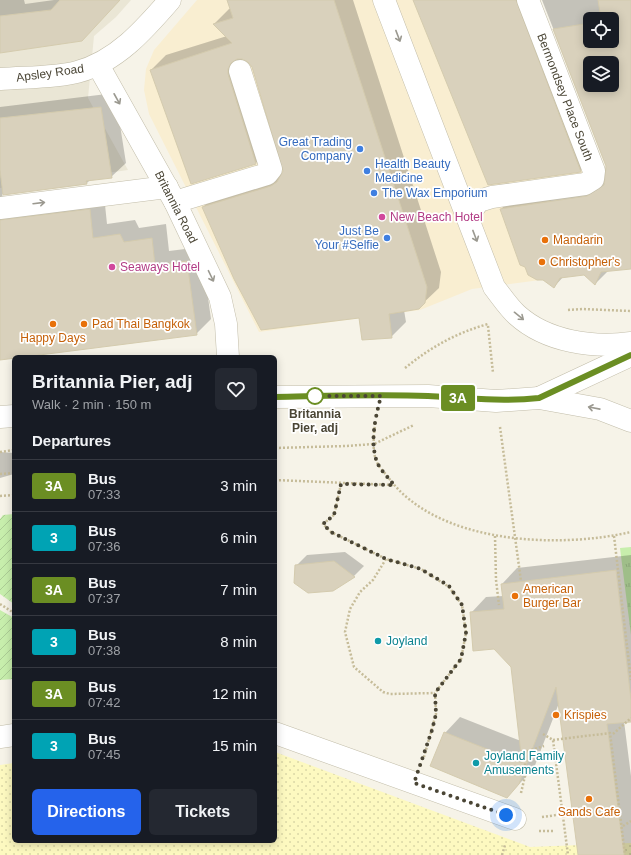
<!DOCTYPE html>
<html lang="en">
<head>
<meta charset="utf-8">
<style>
  body { margin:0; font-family:Helvetica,sans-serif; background:#242831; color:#f1f3f6; height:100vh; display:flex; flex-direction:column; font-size:15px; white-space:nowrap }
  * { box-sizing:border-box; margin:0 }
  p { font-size:13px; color:#9ea1a6 }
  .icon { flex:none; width:22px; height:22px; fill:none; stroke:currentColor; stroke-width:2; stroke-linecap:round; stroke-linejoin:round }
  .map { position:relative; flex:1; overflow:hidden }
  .sheet { position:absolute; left:12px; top:355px; width:265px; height:488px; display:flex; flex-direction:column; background:#171b24; border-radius:6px; box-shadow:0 2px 10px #0003 }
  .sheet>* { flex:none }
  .badge { padding:0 8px; border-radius:3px; font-size:14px; line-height:26px }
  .fabs { position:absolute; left:583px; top:12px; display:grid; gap:8px }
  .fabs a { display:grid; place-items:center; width:36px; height:36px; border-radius:6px; background:#171b24; box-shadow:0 2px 10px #0003; font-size:20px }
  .you { position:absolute; width:20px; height:20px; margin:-10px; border:3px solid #fff; border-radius:50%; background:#1a73e8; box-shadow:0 0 0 6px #1a73e833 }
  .map>.badge { position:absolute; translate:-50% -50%; box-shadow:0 0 0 2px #fff }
  h2 { padding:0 20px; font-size:15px; line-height:36px }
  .round { display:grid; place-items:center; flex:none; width:42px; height:42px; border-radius:6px; background:#242831 }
  .headline { display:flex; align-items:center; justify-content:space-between; height:68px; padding:0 20px }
  h1 { font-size:19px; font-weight:600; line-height:30px }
  .primary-button { display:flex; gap:8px; margin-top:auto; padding:8px 20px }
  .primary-button a { flex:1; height:46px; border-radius:6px; background:#2563eb; color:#fff; font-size:16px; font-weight:600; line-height:46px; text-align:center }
  .primary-button a+a { background:#242831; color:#f1f3f6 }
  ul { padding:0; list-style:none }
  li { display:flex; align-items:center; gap:12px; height:52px; padding:0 20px; border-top:1px solid #363941 }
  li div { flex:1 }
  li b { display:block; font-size:15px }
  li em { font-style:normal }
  li .badge { min-width:44px; font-weight:700; text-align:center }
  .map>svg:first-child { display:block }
  .residential { fill:#eae6d5 }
  .commercial { fill:#f9eed1 }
  .grass { fill:url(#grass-tufts) }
  .sand { fill:url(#sand-dots) }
  .garden { fill:url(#garden-furrows) }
  .shadow { fill:#0003; fill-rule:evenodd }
  .building { fill:#d9d1bc; stroke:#d4cbae; fill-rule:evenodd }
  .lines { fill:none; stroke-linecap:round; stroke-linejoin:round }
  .minor-casing { stroke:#c2bda9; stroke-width:23 }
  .path { stroke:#c6bc99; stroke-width:2.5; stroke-dasharray:2 2; stroke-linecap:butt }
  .minor { stroke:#fff; stroke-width:22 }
  .oneway { stroke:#9b9990 }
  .line-casing { stroke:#fff; stroke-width:9 }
  .line { stroke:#6b8e23; stroke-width:6 }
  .walk { stroke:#4a4535; stroke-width:4; stroke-dasharray:0 7.2 }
  .shop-dot { fill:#3f7fe0; stroke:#fff; stroke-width:1.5 }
  .hotel-dot { fill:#d1479c; stroke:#fff; stroke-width:1.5 }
  .food-dot { fill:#e8710a; stroke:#fff; stroke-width:1.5 }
  .stop-dot { fill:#fff; stroke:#6b8e23; stroke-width:2 }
  .culture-dot { fill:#0f9aa8; stroke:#fff; stroke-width:1.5 }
  .labels { text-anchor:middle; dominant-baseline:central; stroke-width:3.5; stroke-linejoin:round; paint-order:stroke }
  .street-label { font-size:12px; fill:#4a4535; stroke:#fff }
  .shop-label { font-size:12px; fill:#366cbe; stroke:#fff; text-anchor:end }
  .hotel-label { font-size:12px; fill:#b23c85; stroke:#fff; text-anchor:start }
  .food-label { font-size:12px; fill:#c56008; stroke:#fff; text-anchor:start }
  .stop-label { font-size:12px; font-weight:bold; fill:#4a4535; stroke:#fff }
  .culture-label { font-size:12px; fill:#0d838f; stroke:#fff; text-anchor:start }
</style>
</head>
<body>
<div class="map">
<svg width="631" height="855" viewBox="0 0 631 855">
  <defs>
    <pattern id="grass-tufts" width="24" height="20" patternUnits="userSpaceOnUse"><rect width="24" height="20" fill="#c7eeac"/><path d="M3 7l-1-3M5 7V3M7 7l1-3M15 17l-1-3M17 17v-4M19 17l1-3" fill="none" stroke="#accd95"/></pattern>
    <pattern id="sand-dots" width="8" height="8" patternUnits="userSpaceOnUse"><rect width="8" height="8" fill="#fdf9c0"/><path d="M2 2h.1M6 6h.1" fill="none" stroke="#dad7a6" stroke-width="1.8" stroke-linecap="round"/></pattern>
    <pattern id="garden-furrows" width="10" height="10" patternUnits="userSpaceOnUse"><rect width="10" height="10" fill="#c7eeac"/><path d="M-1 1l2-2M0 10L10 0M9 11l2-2" fill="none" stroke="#accd95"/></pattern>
  </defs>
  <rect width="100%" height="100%" fill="#f6f3e8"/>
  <path class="residential" d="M0 0H131L116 17 94 36 88 98 128 170 0 188Z"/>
  <path class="commercial" d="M197 0H522L587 173 548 179 556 239 578 275 472 289 420 310 259 332 149 114 144 90 146 69 154 50Z"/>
  <path class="grass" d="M631 547V635L620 548Z"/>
  <path class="sand" d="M275 752 530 847 631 843V855H0V765L14 763V841H275Z"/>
  <g class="garden">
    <path d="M14 514V604L0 594V519L3 515Z"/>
    <path d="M0 610 14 618V679L0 680Z"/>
  </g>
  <g class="shadow">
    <path d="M0 0H24L25 4 54 0H119L0 52Z"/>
    <path d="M229 0H353L441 272 439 288 418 308 404 310 406 322 391 337 203 207 217 193 284 172 253 67 249 61 242 58 270 149 256 163 191 183 151 70 166 55 227 36 214 24 229 9 236 7Z"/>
    <path d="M414 0H534L595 157 580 171Z"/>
    <path d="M542 0H631V268L609 270 595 284 584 274 564 276 554 287 521 264 501 209 515 195 602 182 606 180 607 166ZM590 19H612V41H590ZM590 63H612V85H590Z"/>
    <path d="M115 93 126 163 111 177 90 180 86 184 2 194 4 201 104 195 107 224 135 220 139 228 166 224 169 251 201 247 211 319 196 334 0 359V107Z"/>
    <path d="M0 452 14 453V474L0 478Z"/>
    <path d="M345 552 364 566 354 576 332 590 296 566 307 555Z"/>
    <path d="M631 555V721H624L631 776V855H579L559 703 534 768 507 797 445 733 460 717 521 741 512 667 471 613 486 597 503 596 502 584 517 568Z"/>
  </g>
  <g class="building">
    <path d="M60 0H120L82 41 0 53V16L51 10Z"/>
    <path d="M227 0H334L427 287 425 303 419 309 389 314 392 338 362 340 359 318 261 330 234 279 202 207 271 186 277 182 283 171 252 67 248 62 242 59H237L231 63 228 69V74L256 164 191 184 150 70 232 43 213 24 233 18Z"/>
    <path d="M413 0H516L581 172 488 185Z"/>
    <path d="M598 0H631V269L601 272 595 285 584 275 560 278 554 288 543 280H537L528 275 525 267 520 265 500 209 587 196 604 185 606 166 553 29 590 23V41H612V19H601ZM590 63H612V85H590Z"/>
    <path d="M101 107 112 178 86 181 87 184 3 195 0 170V118Z"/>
    <path d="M90 209 93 238 120 234 124 242 152 238 155 265 187 261 197 335 0 360V220Z"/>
    <path d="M334 561 355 577 333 591 308 593 294 583 295 565Z"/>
    <path d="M616 570 631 700V722L607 724 624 855H578L556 687 519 784 507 798 430 766 444 732 522 763 511 667 494 649 473 651 470 612 504 609 501 584Z"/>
  </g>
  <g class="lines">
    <defs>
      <g id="minor">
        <path d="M384 0 494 287C501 296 509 308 517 315 547 342 593 348 631 343"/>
        <path d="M98 65 175 202 220 297 226 324 228 357"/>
        <path d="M0 79C23 77 55 78 77 72 116 62 144 30 170 0"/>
        <path d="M175 202 267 174 271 169 240 71"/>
        <path d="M0 208 167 187"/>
        <path d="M467 216 479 201 492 197 585 184 593 179 594 171 528 0"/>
        <path d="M275 397 428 396 496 401 539 398 600 409 631 421"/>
        <path d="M539 398 631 355"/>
        <path d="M0 417 14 416"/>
        <path d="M275 733 515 819"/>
        <path d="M0 737 14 735"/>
      </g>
    </defs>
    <use href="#minor" class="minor-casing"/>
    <g class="path">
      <path d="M568 310 582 309 631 311"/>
      <path d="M488 326 493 373"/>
      <path d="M405 368C431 347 456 333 488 324"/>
      <path d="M375 423C374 435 372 449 376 460 378 466 384 472 388 477 436 544 557 549 631 532"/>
      <path d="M500 427 521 581"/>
      <path d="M275 448 346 446 374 444 414 425"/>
      <path d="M0 452 14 450"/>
      <path d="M0 474 14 473"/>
      <path d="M275 480 393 485"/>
      <path d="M341 484 334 515 323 524 331 532 386 559 421 569 449 587 462 605 466 633 461 659 435 693 436 714 424 757"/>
      <path d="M0 496 14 495"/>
      <path d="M495 536 496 580 499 605"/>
      <path d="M614 536 631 680"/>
      <path d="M386 559 373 580 360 592 350 609 345 632 354 667 383 692 390 694 435 693"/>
      <path d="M0 604 14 613"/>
      <path d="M543 734 553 740 568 855"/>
      <path d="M613 734 631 718"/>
      <path d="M553 740 610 733 625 855"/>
      <path d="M275 770 277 763"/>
      <path d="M521 793 525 776V752L544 746"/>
      <path d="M542 817 564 814"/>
      <path d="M623 826 631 821"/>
      <path d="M539 831H555"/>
      <path d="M502 855 505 845"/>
    </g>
    <use href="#minor" class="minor"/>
  </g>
  <defs><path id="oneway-shaft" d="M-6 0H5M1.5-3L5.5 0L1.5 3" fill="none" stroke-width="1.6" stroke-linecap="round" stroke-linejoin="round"/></defs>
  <g class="oneway">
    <use href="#oneway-shaft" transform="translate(398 36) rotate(69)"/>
    <use href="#oneway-shaft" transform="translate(117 99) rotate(61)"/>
    <use href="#oneway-shaft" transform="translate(39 203) rotate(-7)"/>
    <use href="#oneway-shaft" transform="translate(475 236) rotate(69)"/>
    <use href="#oneway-shaft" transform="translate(211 276) rotate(64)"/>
    <use href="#oneway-shaft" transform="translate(519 316) rotate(39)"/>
    <use href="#oneway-shaft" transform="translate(594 408) rotate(-169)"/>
  </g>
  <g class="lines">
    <defs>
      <path id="line" d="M275 397C326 396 377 394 428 396 465 398 502 402 539 398L631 355"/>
    </defs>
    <use href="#line" class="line-casing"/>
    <use href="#line" class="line"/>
    <path class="walk" d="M315 396H381C376 416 370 438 376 459 378 468 388 477 394 485L341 484 334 515 323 524 331 532 386 559 421 569 449 586 462 605 466 633 461 659 435 693 436 714 432 730 414 783 506 815"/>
  </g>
  <g class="shop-dot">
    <circle cx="360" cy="149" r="4"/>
    <circle cx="367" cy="171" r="4"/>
    <circle cx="374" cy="193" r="4"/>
    <circle cx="387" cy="238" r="4"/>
  </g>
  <g class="hotel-dot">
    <circle cx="382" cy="217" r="4"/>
    <circle cx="112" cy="267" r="4"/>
  </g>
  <g class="food-dot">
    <circle cx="545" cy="240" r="4"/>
    <circle cx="542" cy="262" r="4"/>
    <circle cx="53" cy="324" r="4"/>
    <circle cx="84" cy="324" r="4"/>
    <circle cx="515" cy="596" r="4"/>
    <circle cx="556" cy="715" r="4"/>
    <circle cx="589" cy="799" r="4"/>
  </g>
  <circle class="stop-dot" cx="315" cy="396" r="8"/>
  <g class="culture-dot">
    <circle cx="378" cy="641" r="4"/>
    <circle cx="476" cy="763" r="4"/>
  </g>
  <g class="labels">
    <g class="street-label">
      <text transform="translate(50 73) rotate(-8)">Apsley Road</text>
      <text transform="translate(565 97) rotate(69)">Bermondsey Place South</text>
      <text transform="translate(176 207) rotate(63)">Britannia Road</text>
    </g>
    <g class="shop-label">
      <text x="352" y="142">Great Trading<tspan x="352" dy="14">Company</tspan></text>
      <text x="375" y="164" text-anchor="start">Health Beauty<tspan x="375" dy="14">Medicine</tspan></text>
      <text x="382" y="193" text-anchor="start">The Wax Emporium</text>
      <text x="379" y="231">Just Be<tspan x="379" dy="14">Your #Selfie</tspan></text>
    </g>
    <g class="hotel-label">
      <text x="390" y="217">New Beach Hotel</text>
      <text x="120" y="267">Seaways Hotel</text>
    </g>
    <g class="food-label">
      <text x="553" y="240">Mandarin</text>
      <text x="550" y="262">Christopher's</text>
      <text x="92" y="324">Pad Thai Bangkok</text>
      <text x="53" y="338" text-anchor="middle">Happy Days</text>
      <text x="523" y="589">American<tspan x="523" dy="14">Burger Bar</tspan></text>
      <text x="564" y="715">Krispies</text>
      <text x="589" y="812" text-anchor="middle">Sands Cafe</text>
    </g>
    <g class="stop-label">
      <text x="315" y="414">Britannia<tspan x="315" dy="14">Pier, adj</tspan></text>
    </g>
    <g class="culture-label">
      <text x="386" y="641">Joyland</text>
      <text x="484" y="756">Joyland Family<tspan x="484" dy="14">Amusements</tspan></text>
    </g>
  </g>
</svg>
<div class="fabs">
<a><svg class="icon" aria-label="locate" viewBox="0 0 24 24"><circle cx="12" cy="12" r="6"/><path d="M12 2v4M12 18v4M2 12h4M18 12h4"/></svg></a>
<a><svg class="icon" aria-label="layers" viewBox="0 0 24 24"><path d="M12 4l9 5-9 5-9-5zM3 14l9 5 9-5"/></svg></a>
</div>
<div class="you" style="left:506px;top:815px"></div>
<b class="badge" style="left:458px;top:398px;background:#6b8e23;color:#fff">3A</b>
<section class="sheet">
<div class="headline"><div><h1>Britannia Pier, adj</h1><p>Walk · 2 min · 150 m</p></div><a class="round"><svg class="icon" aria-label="heart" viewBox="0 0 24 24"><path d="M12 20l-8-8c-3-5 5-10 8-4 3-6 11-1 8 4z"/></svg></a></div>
<h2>Departures</h2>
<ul>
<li><span class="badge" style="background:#6b8e23;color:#fff">3A</span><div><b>Bus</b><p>07:33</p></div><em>3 min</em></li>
<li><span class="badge" style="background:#00a3b4;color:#fff">3</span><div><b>Bus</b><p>07:36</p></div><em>6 min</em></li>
<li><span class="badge" style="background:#6b8e23;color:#fff">3A</span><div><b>Bus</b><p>07:37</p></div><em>7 min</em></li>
<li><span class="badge" style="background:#00a3b4;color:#fff">3</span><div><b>Bus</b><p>07:38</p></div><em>8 min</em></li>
<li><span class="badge" style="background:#6b8e23;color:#fff">3A</span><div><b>Bus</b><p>07:42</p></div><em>12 min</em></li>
<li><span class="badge" style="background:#00a3b4;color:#fff">3</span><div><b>Bus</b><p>07:45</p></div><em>15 min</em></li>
</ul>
<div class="primary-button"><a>Directions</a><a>Tickets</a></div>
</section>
</div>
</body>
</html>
